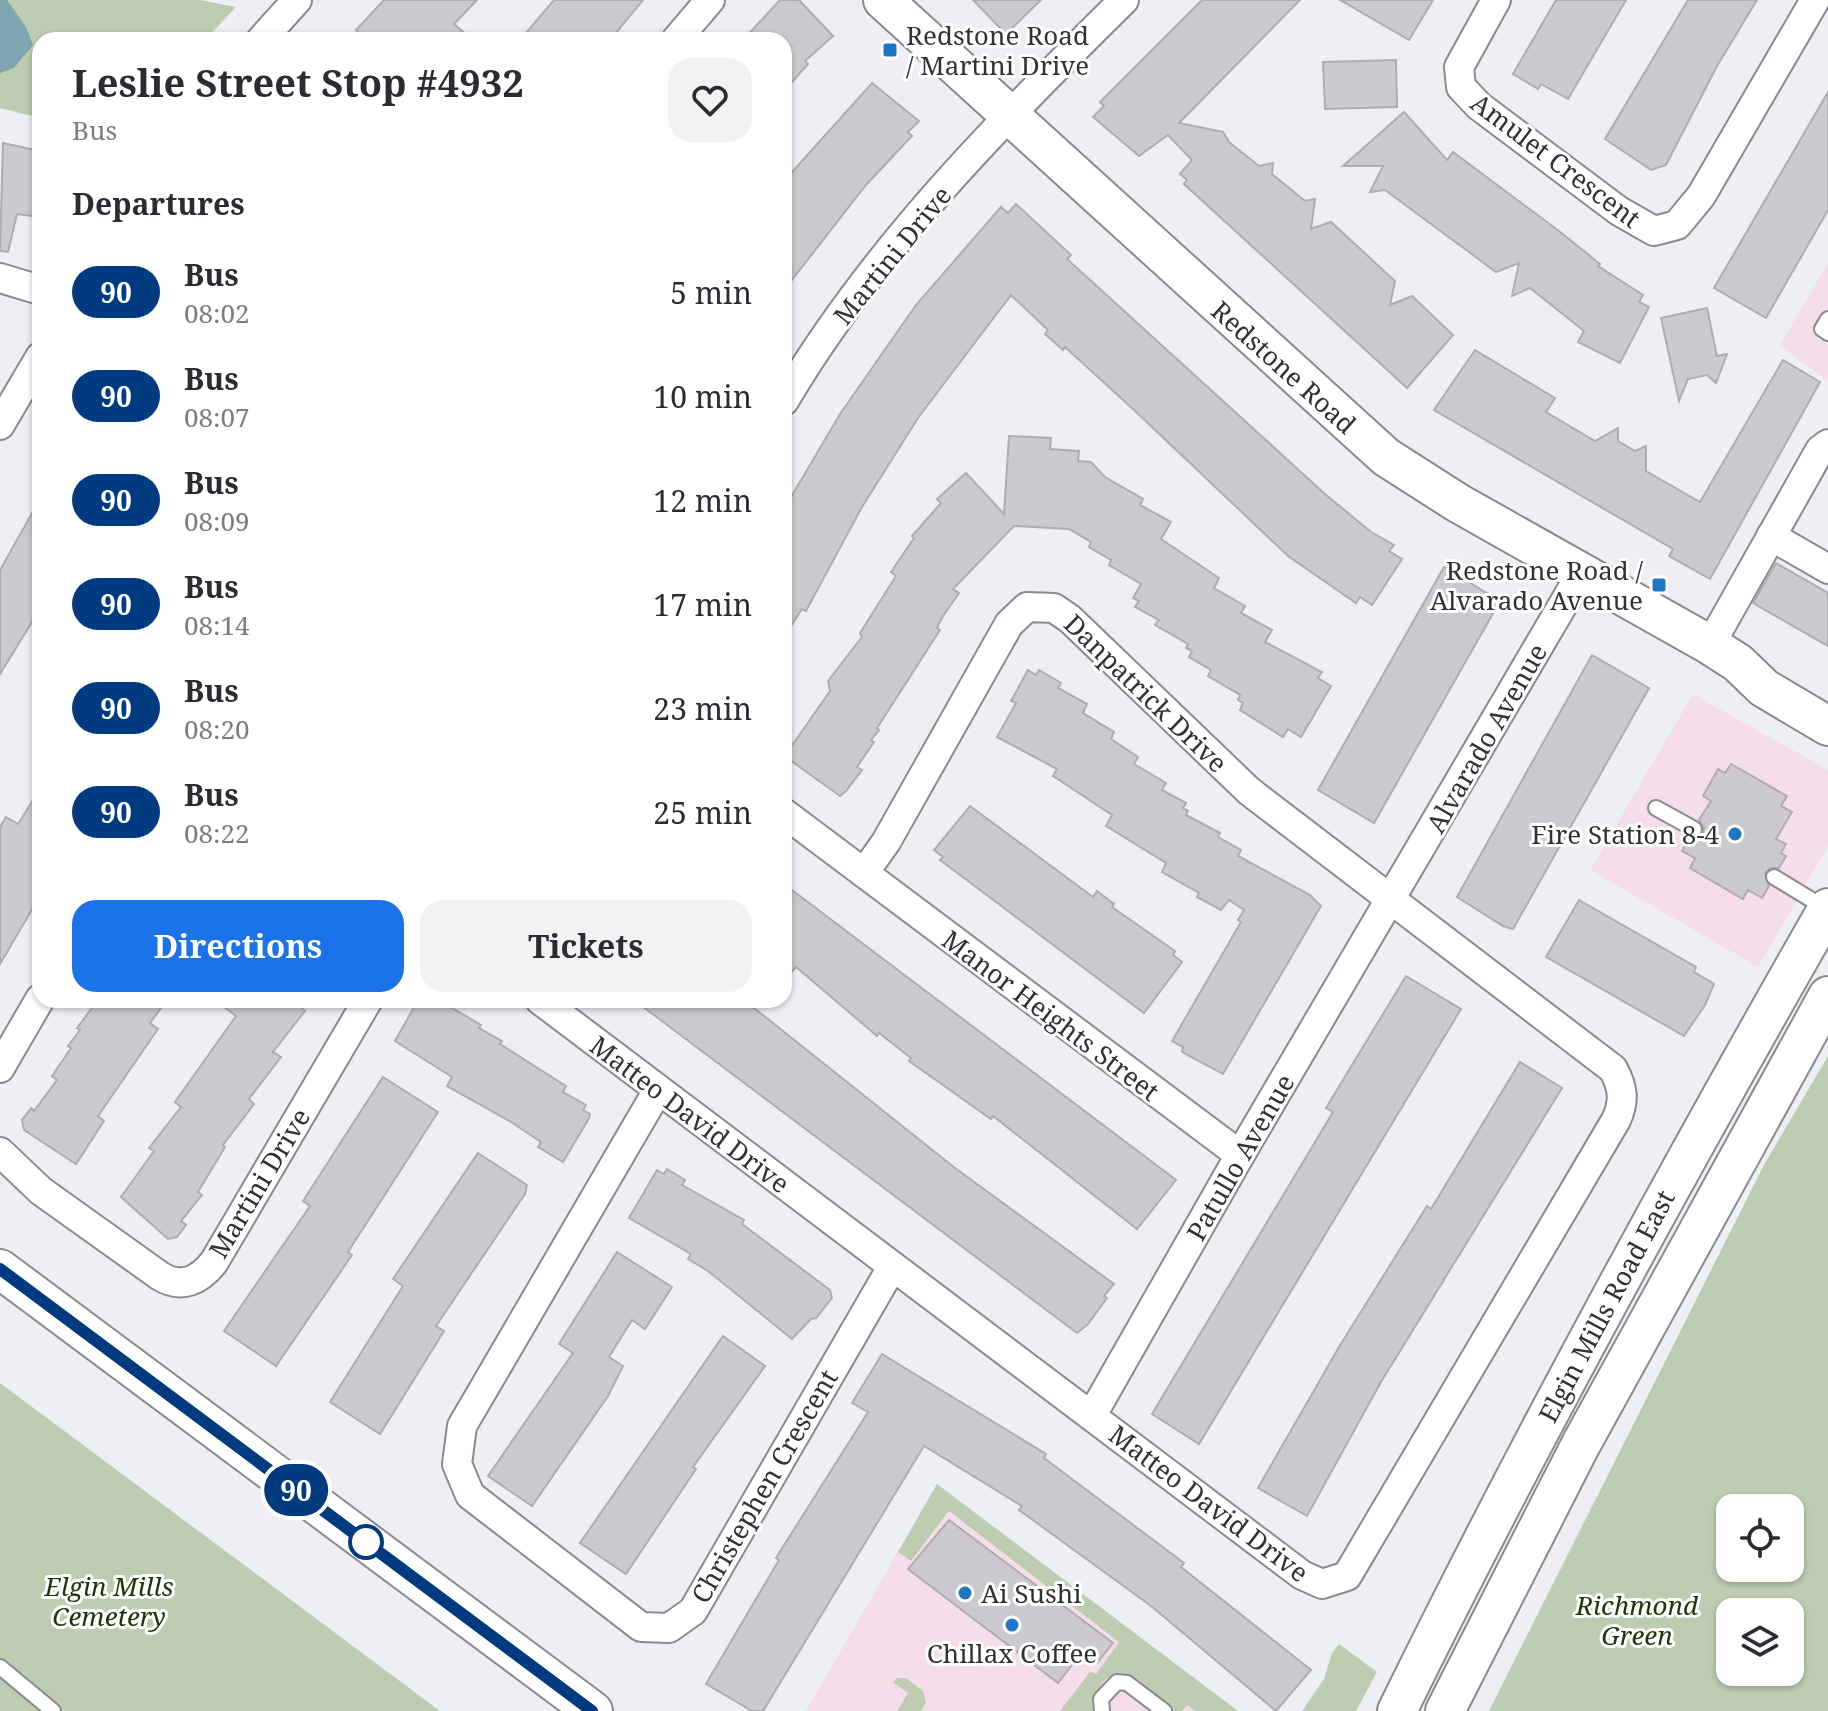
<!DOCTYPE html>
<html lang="en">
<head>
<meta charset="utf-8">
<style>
  body { margin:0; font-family:"Noto Serif",serif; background:#f2f2f3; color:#2b2b33; height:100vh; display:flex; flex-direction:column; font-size:30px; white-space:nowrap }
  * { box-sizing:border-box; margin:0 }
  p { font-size:26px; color:#7c7c81 }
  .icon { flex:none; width:44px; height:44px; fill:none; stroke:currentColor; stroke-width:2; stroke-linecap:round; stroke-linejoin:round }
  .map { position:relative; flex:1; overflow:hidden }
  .side { position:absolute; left:32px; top:32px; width:760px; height:976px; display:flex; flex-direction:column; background:#fff; border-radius:24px; box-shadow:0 2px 6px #0004 }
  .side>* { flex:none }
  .badge { padding:0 16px; border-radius:26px; font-size:28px; line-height:52px }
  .fabs { position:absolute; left:1716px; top:1494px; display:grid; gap:16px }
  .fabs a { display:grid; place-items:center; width:88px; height:88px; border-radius:16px; background:#fff; box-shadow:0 2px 6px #0004; font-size:40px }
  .map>.badge { position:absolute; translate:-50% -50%; box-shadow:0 0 0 4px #fff }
  h2 { padding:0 40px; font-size:30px; line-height:72px }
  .round { display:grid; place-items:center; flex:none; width:84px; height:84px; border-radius:24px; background:#f2f2f3 }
  .headline { display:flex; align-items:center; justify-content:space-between; height:136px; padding:0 40px }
  h1 { font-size:38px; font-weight:700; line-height:60px }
  .cta { display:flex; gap:16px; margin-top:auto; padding:16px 40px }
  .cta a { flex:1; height:92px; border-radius:24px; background:#1a73e8; color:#fff; font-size:32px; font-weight:700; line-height:92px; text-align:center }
  .cta a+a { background:#f2f2f3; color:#2b2b33 }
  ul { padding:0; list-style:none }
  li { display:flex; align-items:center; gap:24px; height:104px; padding:0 40px }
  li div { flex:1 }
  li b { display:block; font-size:30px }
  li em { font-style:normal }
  li .badge { min-width:88px; font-weight:700; text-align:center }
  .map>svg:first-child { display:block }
  .commercial { fill:#f5deea }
  .green { fill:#becdb2; fill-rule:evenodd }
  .water { fill:#7fa7b1 }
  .building { fill:#cccad0; stroke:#afadb2; stroke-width:2 }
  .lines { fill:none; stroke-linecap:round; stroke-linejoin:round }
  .lane-casing { stroke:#898b90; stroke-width:18 }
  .street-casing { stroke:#898b90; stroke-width:32 }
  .secondary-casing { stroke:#898b90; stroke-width:42 }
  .lane { stroke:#fff; stroke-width:14 }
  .street { stroke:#fff; stroke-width:28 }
  .secondary { stroke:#fff; stroke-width:38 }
  .line-casing { stroke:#fff; stroke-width:18 }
  .line { stroke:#003b80; stroke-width:12 }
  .poi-dot { fill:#2176c4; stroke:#fff; stroke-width:3 }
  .stop-dot { fill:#fff; stroke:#003b80; stroke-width:4 }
  .labels { text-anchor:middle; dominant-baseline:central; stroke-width:6; stroke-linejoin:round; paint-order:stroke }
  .poi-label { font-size:26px; fill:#303234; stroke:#fff; text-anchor:start }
  .street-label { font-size:26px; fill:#303234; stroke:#fff }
  .park-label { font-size:26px; font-style:italic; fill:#1f3505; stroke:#fff }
</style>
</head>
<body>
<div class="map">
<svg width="1828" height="1711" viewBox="0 0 1828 1711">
  <rect width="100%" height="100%" fill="#edeff5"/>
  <g class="commercial">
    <path d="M1828 263V381L1780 345Z"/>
    <path d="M1693 694 1828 770V846L1758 967 1590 870Z"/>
    <path d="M937 1484 1238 1711H806Z"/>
  </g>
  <g class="green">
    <path d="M0 0H200L236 7 205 40H40V118L0 108Z"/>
    <path d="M1828 1056V1711H1489L1765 1163ZM1730 1508H1790V1568H1730ZM1730 1612H1790V1672H1730Z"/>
    <path d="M0 1383 440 1711H0Z"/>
    <path d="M937 1484 1238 1711H1195L1187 1705 1182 1711H1174C1156 1698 1128 1657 1104 1681 1096 1690 1092 1699 1094 1711H1060L1090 1672 1096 1674 1119 1642 949 1511 911 1561 898 1552Z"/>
    <path d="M1339 1644 1377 1672 1356 1711H1302L1324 1679 1332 1653Z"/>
    <path d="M897 1678H906L923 1691 926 1702 921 1711H897L908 1693 893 1682Z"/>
  </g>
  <path class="water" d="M0 0H7L26 27 33 45 14 68 0 73Z"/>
  <g class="building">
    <path d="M384 0H477L454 24 473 40H367L356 30Z"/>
    <path d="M554 0H643L610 40H520Z"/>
    <path d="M780 0H799L833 36 805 61 808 64 784 91V40H743Z"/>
    <path d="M973 0H1041L1006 34Z"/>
    <path d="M1202 0H1300L1179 123 1223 132 1229 142 1259 166 1273 163 1272 174 1305 201 1315 199 1311 229 1331 222 1395 281 1390 305 1412 296 1453 335 1407 388 1184 184 1187 180 1180 174 1192 160 1168 135 1139 156 1093 117 1104 106 1100 102Z"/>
    <path d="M1340 0H1433L1409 40Z"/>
    <path d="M1556 0H1626L1568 99 1541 84 1538 89 1513 74Z"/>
    <path d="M1688 0H1757L1717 66 1666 165 1651 170 1605 139Z"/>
    <path d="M1396 60 1397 107 1325 109 1323 62Z"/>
    <path d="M872 83 919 121 908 132 912 136 866 185 784 290V181Z"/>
    <path d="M1828 92V210L1766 318 1714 288Z"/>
    <path d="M1404 112 1447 160 1453 152 1559 231 1600 264 1598 266 1643 295 1639 302 1649 307 1620 363 1578 342 1584 331 1530 288 1512 296 1519 263 1496 272 1385 190 1370 192 1383 166H1343Z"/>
    <path d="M3 143 40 151V217L17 214 8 252 0 251Z"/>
    <path d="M1016 204 1071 255 1067 259 1325 494 1371 532 1394 545 1389 551 1402 559 1372 605 1360 597 1356 603 1288 556 1134 410 1065 347 1063 350 1045 334 1048 330 1011 295 918 418 862 507 806 611 802 609 784 637V509L840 414 916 305 1001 207 1008 213Z"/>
    <path d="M1707 308 1717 356 1727 354 1716 383 1707 375 1688 379 1679 401 1661 318Z"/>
    <path d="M1475 350 1555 398 1546 412 1595 441 1618 428V441L1635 451 1646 446V471L1700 502 1783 360 1820 382 1710 579 1669 556 1673 549 1434 410Z"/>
    <path d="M1009 436 1051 438 1050 449 1079 451 1078 461 1091 462 1105 477 1143 499 1140 505 1171 522 1161 539 1219 578 1214 588 1245 606 1241 613 1272 630 1265 642 1322 672 1318 678 1331 686 1301 737 1288 729 1283 737 1240 710 1243 703 1238 700 1240 695 1208 676 1211 670 1189 657 1192 651 1186 648 1188 644 1155 625 1159 620 1135 607 1139 601 1133 598 1141 584 1109 565 1111 560 1089 547 1091 542 1069 529 1014 526 953 589 959 593 943 616 937 628 940 630 877 728 879 730 871 740 874 742 857 767 862 770 846 791 840 796 790 760 786 754 830 691 828 681 862 637 860 633 896 576 891 572 914 538 912 536 941 503 937 499 966 473 1004 514Z"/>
    <path d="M40 499V609L0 674V570Z"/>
    <path d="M1776 563 1828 593V646L1753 603Z"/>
    <path d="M1444 567 1500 601 1374 823 1318 790Z"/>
    <path d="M1592 655 1649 688 1513 929 1503 926 1457 897Z"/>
    <path d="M1028 670 1036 675 1039 670 1061 683 1058 688 1087 704 1083 713 1114 732 1111 739 1138 757 1134 764 1166 783 1162 790 1186 803 1183 808 1188 811 1186 815 1220 833 1218 837 1241 850 1238 856 1310 895 1321 906 1223 1074 1182 1052 1183 1047 1172 1041 1241 922 1238 920 1244 910 1229 900 1221 910 1197 897 1199 893 1162 872 1166 863 1106 826 1112 815 1053 776 1057 769 997 737 1016 703 1011 701Z"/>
    <path d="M1731 764 1787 796 1781 806 1792 812 1776 839 1786 844 1781 853 1786 856 1779 868H1770L1765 873 1769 886 1762 898 1748 890 1743 899 1690 868 1695 858 1682 851 1689 838 1702 834 1704 828 1699 820 1711 801 1703 796 1718 769 1725 773Z"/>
    <path d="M40 789V896L0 964V827L6 817 18 824Z"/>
    <path d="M970 806 1093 897 1097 891 1114 904 1112 907 1175 951 1173 955 1182 962 1144 1013 940 860 943 857 934 850Z"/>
    <path d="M784 884 1176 1180 1137 1229 993 1116 991 1119 909 1061 911 1058 879 1033 877 1036 796 967 784 982Z"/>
    <path d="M1579 900 1696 967 1694 972 1714 984 1705 1005 1684 1036 1546 957Z"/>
    <path d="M1406 976 1461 1009 1199 1444 1152 1414 1333 1112 1326 1108Z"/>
    <path d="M98 1000H167L150 1023 158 1029 98 1116 104 1121 76 1164 24 1130 22 1120 31 1108 34 1111 57 1080 52 1076 71 1048 68 1046 80 1030 77 1028Z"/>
    <path d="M215 1000H292L305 1011 273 1052 281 1057 249 1099 254 1104 223 1145 225 1147 198 1192 202 1195 181 1221 186 1225 177 1237 168 1239 121 1197 154 1151 149 1148 181 1107 175 1102 236 1016Z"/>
    <path d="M418 1000H452L449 1006 481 1025 479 1028 502 1041 500 1044 566 1086 563 1092 586 1105 583 1110 590 1114 589 1118 563 1162 538 1147 541 1142 511 1122 447 1086 452 1077 395 1041Z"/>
    <path d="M634 1000H744L955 1168 1114 1284 1104 1296 1107 1298 1088 1324 1077 1333Z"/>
    <path d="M1520 1062 1562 1088 1381 1382 1307 1516 1258 1488 1339 1347 1427 1206 1431 1209Z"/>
    <path d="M383 1077 438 1112 348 1252 352 1255 276 1366 224 1331 310 1206 303 1201Z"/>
    <path d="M478 1153 527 1185 525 1194 436 1326 444 1331 380 1434 330 1402 403 1286 393 1279Z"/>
    <path d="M667 1169 685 1180 682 1185 744 1220 742 1224 830 1290 832 1298 816 1318 811 1319 792 1339 708 1271 688 1259 691 1254 629 1218 657 1170 664 1174Z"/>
    <path d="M617 1252 672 1287 645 1329 632 1320 609 1357 623 1366 608 1396 532 1506 488 1476 573 1353 559 1344Z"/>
    <path d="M723 1336 765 1366 693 1467 696 1469 626 1574 580 1543Z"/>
    <path d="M882 1354 1046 1454 1044 1458 1184 1563 1181 1567 1311 1670 1276 1711 1151 1606 1019 1510 1022 1506 924 1446 763 1711H752L706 1684 779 1560 776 1558 868 1412 852 1403Z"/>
    <path d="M949 1520 1113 1643 1097 1663 1082 1652 1058 1683 908 1569Z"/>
  </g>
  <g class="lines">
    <defs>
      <g id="lane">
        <path d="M1828 319 1822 329 1828 333"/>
        <path d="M1656 808 1694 829"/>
        <path d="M1774 877 1825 908"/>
        <path d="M0 1667 53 1711"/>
        <path d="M1102 1711 1101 1699 1117 1682 1127 1683 1164 1711"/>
      </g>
      <g id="street">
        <path d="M1496 0 1459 67 1461 87 1479 106 1619 211 1654 231 1677 225 1701 196 1815 0"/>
        <path d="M261 40 297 0"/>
        <path d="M676 40 710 0"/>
        <path d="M0 278 40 290"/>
        <path d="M784 401C873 250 1000 122 1124 0"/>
        <path d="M0 425 40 357"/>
        <path d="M1771 536 1828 569"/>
        <path d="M1710 645 1820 450 1828 444"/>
        <path d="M784 813 1240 1155"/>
        <path d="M540 1000 1302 1575 1322 1584 1347 1576 1616 1120C1625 1101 1623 1087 1613 1069L1249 791 1070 619 1054 608 1027 607 1009 624 886 842 864 873"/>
        <path d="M0 1068 40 999"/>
        <path d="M658 1090 462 1426 457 1464 470 1495 641 1627 669 1628 693 1611 892 1267"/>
        <path d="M0 1152 41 1191 160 1276C181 1289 199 1281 214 1262L368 1000"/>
        <path d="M1092 1415 1240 1155 1581 574"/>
      </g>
      <g id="secondary">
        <path d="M883 0 1386 457 1458 503 1710 645 1738 663 1764 688 1828 726"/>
        <path d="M0 1269 593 1711"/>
        <path d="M1397 1711C1531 1438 1677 1172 1828 908"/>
        <path d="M1445 1711 1580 1446 1828 996"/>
      </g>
    </defs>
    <use href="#lane" class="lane-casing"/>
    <use href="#street" class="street-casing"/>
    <use href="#secondary" class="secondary-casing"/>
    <use href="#lane" class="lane"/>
    <use href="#street" class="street"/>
    <use href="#secondary" class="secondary"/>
  </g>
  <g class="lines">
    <defs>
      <path id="line" d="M0 1269 592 1711"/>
    </defs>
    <use href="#line" class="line-casing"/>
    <use href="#line" class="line"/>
  </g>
  <g class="poi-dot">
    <rect x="882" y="42" width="16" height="16" rx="4"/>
    <rect x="1651" y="577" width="16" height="16" rx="4"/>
    <circle cx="1735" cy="834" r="8"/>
    <circle cx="965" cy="1593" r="8"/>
    <circle cx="1012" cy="1625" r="8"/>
  </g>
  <circle class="stop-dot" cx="366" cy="1542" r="16"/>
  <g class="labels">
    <g class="poi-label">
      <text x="906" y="35">Redstone Road<tspan x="906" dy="30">/ Martini Drive</tspan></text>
      <text x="1643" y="570" text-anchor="end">Redstone Road /<tspan x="1643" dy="30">Alvarado Avenue</tspan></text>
      <text x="1719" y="834" text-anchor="end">Fire Station 8-4</text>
      <text x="981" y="1593">Ai Sushi</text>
      <text x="1012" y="1653" text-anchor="middle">Chillax Coffee</text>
    </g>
    <g class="street-label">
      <text transform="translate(1556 160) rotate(37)">Amulet Crescent</text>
      <text transform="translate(892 255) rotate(-51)">Martini Drive</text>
      <text transform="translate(1284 367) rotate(42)">Redstone Road</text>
      <text transform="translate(1146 693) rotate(44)">Danpatrick Drive</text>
      <text transform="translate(1486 738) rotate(-60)">Alvarado Avenue</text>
      <text transform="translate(1051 1015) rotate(37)">Manor Heights Street</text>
      <text transform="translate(690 1114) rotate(37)">Matteo David Drive</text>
      <text transform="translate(1240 1157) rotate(-60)">Patullo Avenue</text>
      <text transform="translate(259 1183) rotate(-59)">Martini Drive</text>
      <text transform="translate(1606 1306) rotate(-62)">Elgin Mills Road East</text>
      <text transform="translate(764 1486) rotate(-60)">Christephen Crescent</text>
      <text transform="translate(1209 1503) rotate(37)">Matteo David Drive</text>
    </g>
    <g class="park-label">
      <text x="109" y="1586">Elgin Mills<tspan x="109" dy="30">Cemetery</tspan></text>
      <text x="1637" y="1605">Richmond<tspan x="1637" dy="30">Green</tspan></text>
    </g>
  </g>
</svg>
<div class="fabs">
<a><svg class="icon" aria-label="locate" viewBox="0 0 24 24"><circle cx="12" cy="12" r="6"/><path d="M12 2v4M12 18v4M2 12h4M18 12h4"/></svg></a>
<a><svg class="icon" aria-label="layers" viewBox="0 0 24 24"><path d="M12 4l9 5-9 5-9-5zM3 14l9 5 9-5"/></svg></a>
</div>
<b class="badge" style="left:296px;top:1490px;background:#003b80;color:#fff">90</b>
<section class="side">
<div class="headline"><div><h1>Leslie Street Stop #4932</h1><p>Bus</p></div><a class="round"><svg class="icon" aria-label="heart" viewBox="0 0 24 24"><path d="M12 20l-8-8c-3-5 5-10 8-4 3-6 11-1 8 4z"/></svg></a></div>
<h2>Departures</h2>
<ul>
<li><span class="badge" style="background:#003b80;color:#fff">90</span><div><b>Bus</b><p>08:02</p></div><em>5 min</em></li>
<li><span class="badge" style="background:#003b80;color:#fff">90</span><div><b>Bus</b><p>08:07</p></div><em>10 min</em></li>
<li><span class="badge" style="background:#003b80;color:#fff">90</span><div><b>Bus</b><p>08:09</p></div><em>12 min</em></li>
<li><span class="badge" style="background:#003b80;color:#fff">90</span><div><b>Bus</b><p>08:14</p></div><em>17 min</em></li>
<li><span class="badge" style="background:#003b80;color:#fff">90</span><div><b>Bus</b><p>08:20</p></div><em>23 min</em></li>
<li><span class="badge" style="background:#003b80;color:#fff">90</span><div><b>Bus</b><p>08:22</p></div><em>25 min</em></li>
</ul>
<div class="cta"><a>Directions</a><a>Tickets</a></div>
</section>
</div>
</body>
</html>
